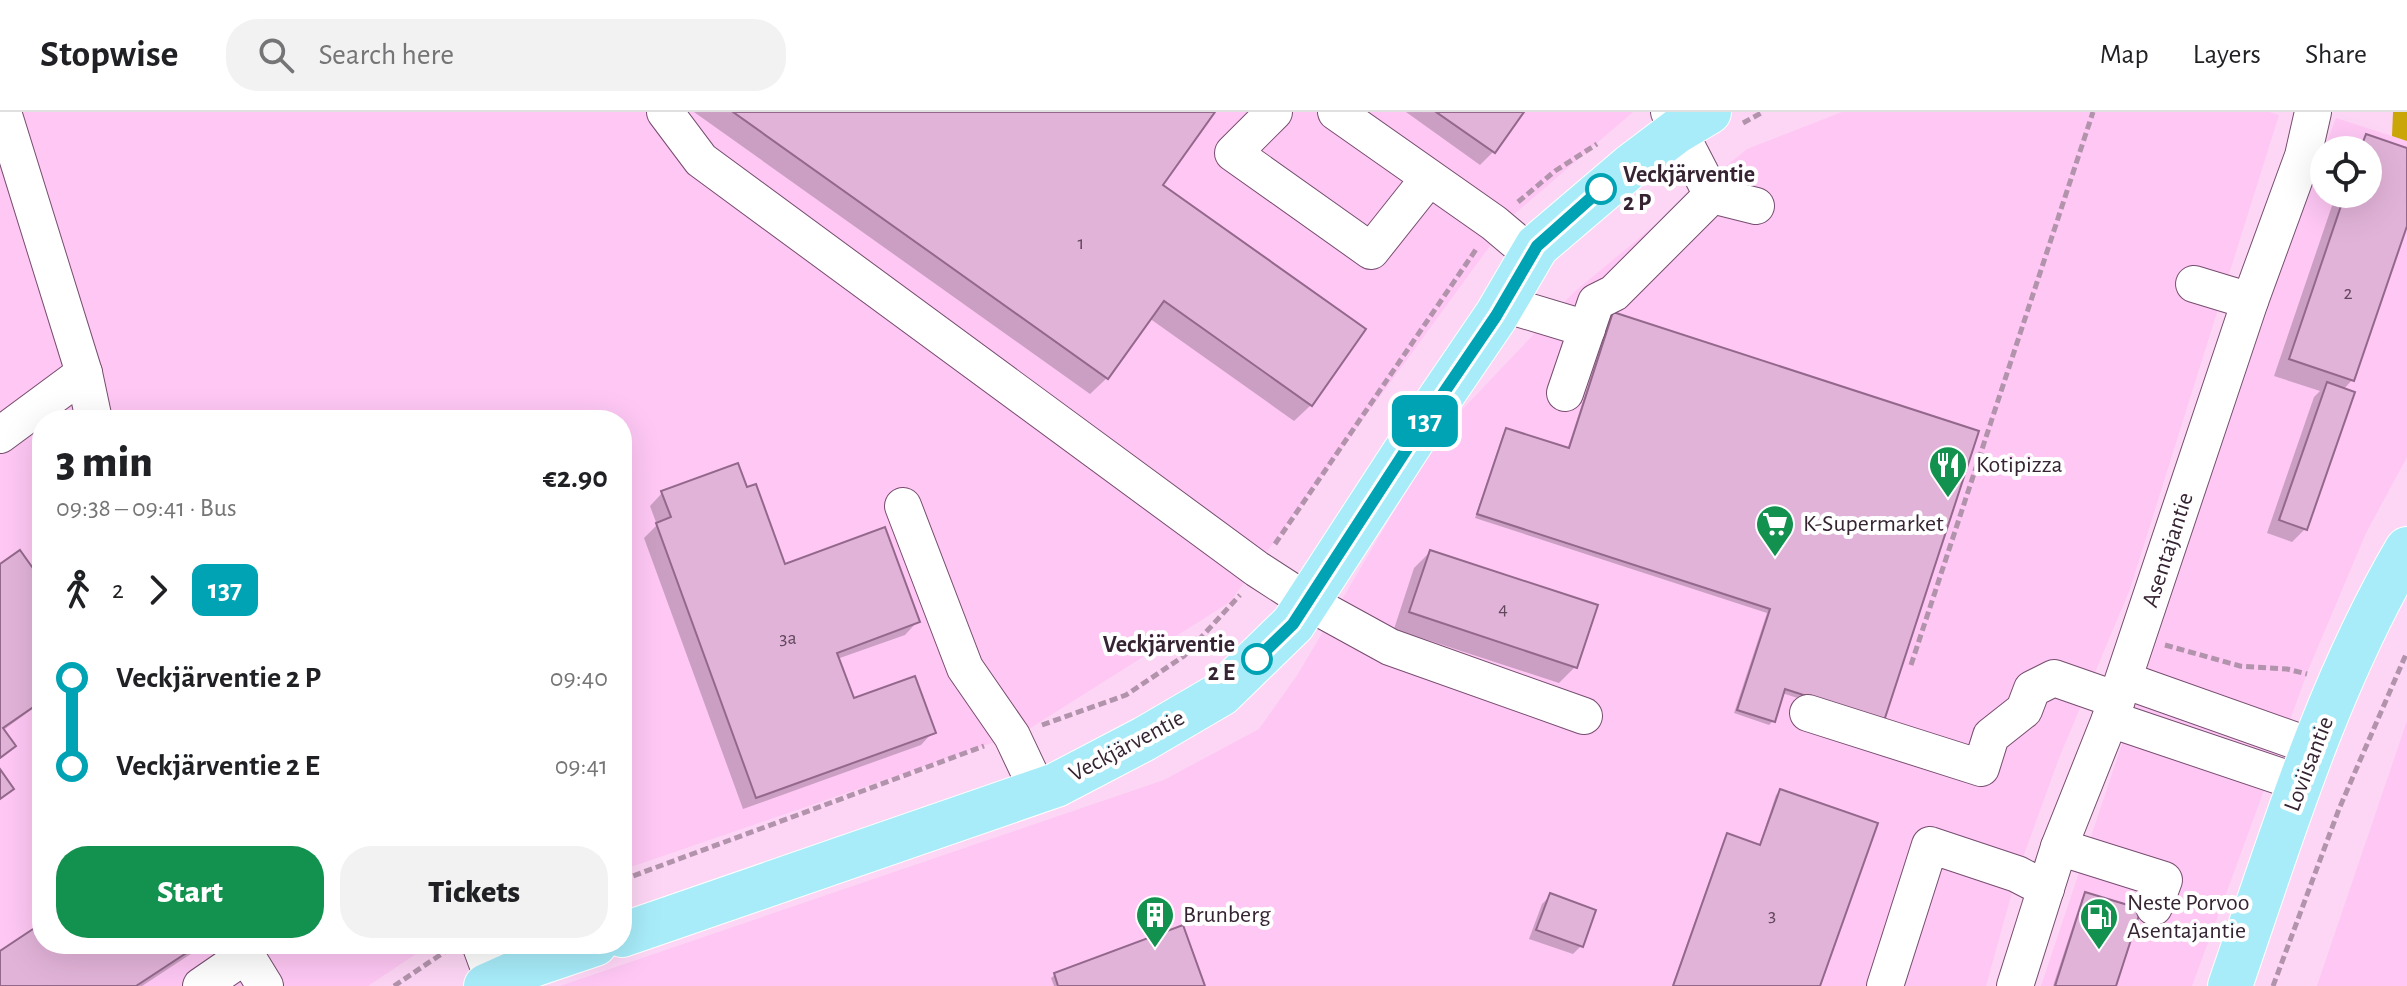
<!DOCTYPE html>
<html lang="en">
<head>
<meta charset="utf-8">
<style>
  body { margin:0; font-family:"Alegreya Sans",sans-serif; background:#f2f2f2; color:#202124; height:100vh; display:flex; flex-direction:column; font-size:30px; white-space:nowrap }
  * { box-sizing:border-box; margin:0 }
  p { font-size:26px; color:#757577 }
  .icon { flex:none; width:44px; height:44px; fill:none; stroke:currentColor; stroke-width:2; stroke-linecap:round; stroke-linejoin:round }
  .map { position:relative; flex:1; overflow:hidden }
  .details { position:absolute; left:32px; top:298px; width:600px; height:544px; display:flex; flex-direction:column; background:#fff; border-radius:32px; box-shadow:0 8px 32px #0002 }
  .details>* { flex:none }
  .badge { padding:0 16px; border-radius:12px; font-size:28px; line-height:52px }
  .tools { position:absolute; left:2310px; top:24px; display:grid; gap:16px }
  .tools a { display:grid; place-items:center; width:72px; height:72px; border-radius:50%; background:#fff; box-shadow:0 8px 32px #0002; font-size:40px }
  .map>.badge { position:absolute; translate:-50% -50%; box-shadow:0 0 0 4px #fff }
  .legs { display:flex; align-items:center; gap:12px; height:88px; padding:0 24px; font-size:26px }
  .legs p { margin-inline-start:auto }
  .headline { display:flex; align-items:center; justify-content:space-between; height:136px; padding:0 24px }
  h1 { font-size:44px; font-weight:800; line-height:60px }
  .primary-button { display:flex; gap:16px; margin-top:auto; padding:16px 24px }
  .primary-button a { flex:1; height:92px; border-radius:32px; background:#13914e; color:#fff; font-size:32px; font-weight:800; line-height:92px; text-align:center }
  .primary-button a+a { background:#f2f2f2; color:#202124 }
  ul { padding:0 24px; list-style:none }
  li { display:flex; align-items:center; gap:28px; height:88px; font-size:30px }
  li i { display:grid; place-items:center; width:12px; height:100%; margin:0 10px; background:currentColor }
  li i::after { content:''; width:20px; height:20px; margin:-10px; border:6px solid; border-radius:50%; background:#fff }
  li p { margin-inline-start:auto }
  li:first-child i { background:linear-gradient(#0000 50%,currentColor 0) }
  li:last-child i { background:linear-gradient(currentColor 50%,#0000 0) }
  header { display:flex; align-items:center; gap:48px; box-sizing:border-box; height:112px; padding:0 40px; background:#fff; border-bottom:2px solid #e0e0e0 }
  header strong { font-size:38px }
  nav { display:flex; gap:44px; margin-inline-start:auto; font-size:28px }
  .search { width:560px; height:72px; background:#f2f2f2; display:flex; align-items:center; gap:20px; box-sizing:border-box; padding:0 28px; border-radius:32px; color:#757577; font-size:30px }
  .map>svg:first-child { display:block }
  .built { fill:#fec7f4 }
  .forest { fill:#caa608 }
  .shadow { fill:#0003 }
  .building { fill:#e2b3d9; stroke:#93688c; stroke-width:2 }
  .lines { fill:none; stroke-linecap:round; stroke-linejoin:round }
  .minor-casing { stroke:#764d6f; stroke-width:38 }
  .major-casing { stroke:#fff; stroke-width:46 }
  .path { stroke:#b293ac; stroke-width:5; stroke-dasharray:8 4; stroke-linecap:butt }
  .minor { stroke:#fff; stroke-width:36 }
  .major { stroke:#a8ecfa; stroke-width:44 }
  .line-1-casing { stroke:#fff; stroke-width:18 }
  .line-1 { stroke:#00a3b4; stroke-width:12 }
  .stop-1-dot { fill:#fff; stroke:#00a3b4; stroke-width:4 }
  .labels { text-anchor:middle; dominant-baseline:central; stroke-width:8; stroke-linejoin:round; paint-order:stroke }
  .number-label { font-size:20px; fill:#61485c }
  .stop-label { font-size:24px; font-weight:bold; fill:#362433; stroke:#fff; text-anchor:start }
  .poi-label { font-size:24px; fill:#362433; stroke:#fff; text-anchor:start }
  .street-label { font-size:24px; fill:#362433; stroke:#fff }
</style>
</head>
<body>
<header>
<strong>Stopwise</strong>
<div class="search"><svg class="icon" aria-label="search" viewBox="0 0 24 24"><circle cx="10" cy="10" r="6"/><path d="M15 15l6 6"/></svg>Search here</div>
<nav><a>Map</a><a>Layers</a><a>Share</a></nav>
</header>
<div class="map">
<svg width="2407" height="874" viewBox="0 0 2407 874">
  <rect width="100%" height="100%" fill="#fdd6f5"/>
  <g class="built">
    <path d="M19 0H1633L1511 105 1230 490 1024 620 622 758V308H42V832H431L368 874H0V14Z"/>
    <path d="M1842 0H2269L2279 3 2130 477 2059 646 2017 762 1986 874H560L1164 668 1259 617 1298 562 1441 320 1573 181 1747 37Z"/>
    <path d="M2336 6 2407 29V345L2366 421 2309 556 2192 874H2041L2279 163 2324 38V82H2368V38H2324Z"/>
    <path d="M2407 609V874H2317Z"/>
  </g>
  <path class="forest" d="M2393 0H2407V29L2392 24Z"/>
  <g class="shadow">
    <path d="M694 0H1213L1161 73 1311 293 1294 309 1149 206 1107 266 1090 282Z"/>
    <path d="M1406 0H1522L1493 40 1480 53Z"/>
    <path d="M2366 25 2407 38V108L2352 268 2343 278 2305 417 2292 430 2267 421 2314 285 2320 279 2274 264 2336 82H2368V38H2353Z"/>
    <path d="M1614 202 1878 612 1782 581 1773 609 1769 613 1734 601 1767 501 1475 406 1503 322 1506 318 1567 338 1610 206Z"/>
    <path d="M746 377 784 454 917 510 905 523 837 547 853 589 933 620 921 633 743 697 644 426 657 413 650 394 662 381Z"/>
    <path d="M1430 440 1575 555 1559 571 1394 517 1414 456Z"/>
    <path d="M0 455 42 473V590L2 619 13 634 0 647Z"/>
    <path d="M1780 679 1818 874H1672L1724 727 1728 724 1759 734 1776 683Z"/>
    <path d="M2085 782 2114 874H2053L2082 786Z"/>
    <path d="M1550 784 1581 834 1573 842 1529 827 1542 792Z"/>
    <path d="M42 814V832H206L142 874H0V841Z"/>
    <path d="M1055 863 1203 874H1054L1051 866Z"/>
  </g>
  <g class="building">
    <path d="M733 0H1215L1163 73 1366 217 1312 294 1164 189 1108 267Z"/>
    <path d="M1436 0H1524L1495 41Z"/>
    <path d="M2366 22 2407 36V114L2354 269 2289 247 2345 82H2368V38H2360Z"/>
    <path d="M1613 200 1979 319 1884 609 1785 577 1775 610 1737 598 1770 497 1477 402 1506 316 1569 336Z"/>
    <path d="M2327 270 2355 280 2307 418 2279 408Z"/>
    <path d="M738 351 747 375 756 372 785 452 885 415 920 510 837 541 854 586 915 564 936 621 756 686 656 411 671 405 661 379Z"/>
    <path d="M20 438 42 469V589L3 616 16 634 0 646V452Z"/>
    <path d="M1430 438 1598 493 1577 556 1409 500Z"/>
    <path d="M0 657 14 677 0 687Z"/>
    <path d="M1780 677 1878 711 1820 874H1673L1727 721 1760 733Z"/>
    <path d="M2085 780 2141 797 2116 874H2055Z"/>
    <path d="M1550 781 1596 798 1583 835 1536 818Z"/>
    <path d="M42 811V832H200L136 874H0V839Z"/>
    <path d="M1183 813 1205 874H1058L1054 861Z"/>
  </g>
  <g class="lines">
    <defs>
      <g id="minor">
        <path d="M665 0 701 48 1257 457 1308 490 1390 535 1584 604"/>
        <path d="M1274 0 1233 41 1371 139 1429 66"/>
        <path d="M1336 0 1494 111 1532 143"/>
        <path d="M1669 0 1712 83 1756 94"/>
        <path d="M2194 172 2250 189"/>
        <path d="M1504 192 1587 217"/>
        <path d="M84 261 94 308"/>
        <path d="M1565 281 1596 190 1614 181 1712 83"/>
        <path d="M0 323 84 261 3 0"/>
        <path d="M903 394 965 556 1012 624 1038 679"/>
        <path d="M2124 568 2313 635"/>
        <path d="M1808 601 1981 656 1991 624 2024 598 2032 577 2054 566 2117 588"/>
        <path d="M2110 607 2300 671"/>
        <path d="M2059 735 2164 768 2154 795"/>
        <path d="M480 832 494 870"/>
        <path d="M201 874 246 843 265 874"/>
        <path d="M1885 874 1930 733 2017 762 2046 777"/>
        <path d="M2015 874 2059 735 2110 607 2250 189 2303 44 2313 0"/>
      </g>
      <g id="major">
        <path d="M622 823 1056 673 1144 627 1221 582 1293 512 1432 298 1496 204 1537 134 1632 53 1677 19 1709 0"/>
        <path d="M486 874 533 853 595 832"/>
        <path d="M2230 874C2281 726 2327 573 2407 437"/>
      </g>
    </defs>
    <use href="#minor" class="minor-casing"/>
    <use href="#major" class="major-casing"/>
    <g class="path">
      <path d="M1743 11 1763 0"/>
      <path d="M1518 90 1555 59 1597 32"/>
      <path d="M1275 432 1477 136"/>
      <path d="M2165 533 2240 554 2287 557 2307 562"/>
      <path d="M1911 553 2093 0"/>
      <path d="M1042 613 1126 583 1184 544 1240 483"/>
      <path d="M622 768 984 634"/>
      <path d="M394 874 449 837"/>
      <path d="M2273 874 2339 697 2407 540"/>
    </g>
    <use href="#minor" class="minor"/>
    <use href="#major" class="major"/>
  </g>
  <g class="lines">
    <defs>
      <path id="line-1" d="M1257 547 1293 512 1432 298 1496 204 1537 134 1601 77"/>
    </defs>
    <use href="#line-1" class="line-1-casing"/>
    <use href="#line-1" class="line-1"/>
  </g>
  <defs>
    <symbol id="restaurant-pin" viewBox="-11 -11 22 30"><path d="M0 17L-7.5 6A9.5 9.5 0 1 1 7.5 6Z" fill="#13914e" stroke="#fff"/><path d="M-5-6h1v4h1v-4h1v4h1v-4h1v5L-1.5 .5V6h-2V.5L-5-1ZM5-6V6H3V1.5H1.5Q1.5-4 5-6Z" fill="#fff"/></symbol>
    <symbol id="supermarket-pin" viewBox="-11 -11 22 30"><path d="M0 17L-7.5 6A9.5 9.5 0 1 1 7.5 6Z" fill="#13914e" stroke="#fff"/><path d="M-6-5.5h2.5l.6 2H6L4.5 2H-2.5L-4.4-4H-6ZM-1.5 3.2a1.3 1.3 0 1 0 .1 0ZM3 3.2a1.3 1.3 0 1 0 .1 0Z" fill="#fff"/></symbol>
    <symbol id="building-pin" viewBox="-11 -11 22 30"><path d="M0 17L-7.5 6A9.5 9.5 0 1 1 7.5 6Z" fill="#13914e" stroke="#fff"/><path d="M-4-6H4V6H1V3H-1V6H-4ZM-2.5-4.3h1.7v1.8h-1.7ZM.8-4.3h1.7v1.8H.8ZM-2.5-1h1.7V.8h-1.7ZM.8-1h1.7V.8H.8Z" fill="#fff"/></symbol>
    <symbol id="fuel-pin" viewBox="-11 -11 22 30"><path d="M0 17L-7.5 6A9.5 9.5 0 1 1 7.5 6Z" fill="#13914e" stroke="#fff"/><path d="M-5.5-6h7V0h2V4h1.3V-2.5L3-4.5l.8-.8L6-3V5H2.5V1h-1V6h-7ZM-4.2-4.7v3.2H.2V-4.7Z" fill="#fff"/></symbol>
  </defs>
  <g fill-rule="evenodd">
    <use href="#restaurant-pin" x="1926" y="331" width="44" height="60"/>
    <use href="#supermarket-pin" x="1753" y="390" width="44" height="60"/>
    <use href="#building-pin" x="1133" y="781" width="44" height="60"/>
    <use href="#fuel-pin" x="2077" y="783" width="44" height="60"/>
  </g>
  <g class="stop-1-dot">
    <circle cx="1601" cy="77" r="14"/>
    <circle cx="1257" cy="547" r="14"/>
  </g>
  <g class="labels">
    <g class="number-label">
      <text x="1081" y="131">1</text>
      <text x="2348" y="181">2</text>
      <text x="1503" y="497">4</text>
      <text x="788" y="526">3a</text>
      <text x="1772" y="803">3</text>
    </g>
    <g class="stop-label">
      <text x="1623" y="63">Veckjärventie<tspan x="1623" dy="28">2 P</tspan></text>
      <text x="1235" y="533" text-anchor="end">Veckjärventie<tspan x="1235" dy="28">2 E</tspan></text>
    </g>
    <g class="poi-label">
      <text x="1976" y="353">Kotipizza</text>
      <text x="1803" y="412">K-Supermarket</text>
      <text x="2127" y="791">Neste Porvoo<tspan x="2127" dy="28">Asentajantie</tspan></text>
      <text x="1183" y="803">Brunberg</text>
    </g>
    <g class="street-label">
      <text transform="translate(2168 438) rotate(-72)">Asentajantie</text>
      <text transform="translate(1127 634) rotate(-28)">Veckjärventie</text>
      <text transform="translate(2309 652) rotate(-69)">Loviisantie</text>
    </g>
  </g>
</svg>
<div class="tools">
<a><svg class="icon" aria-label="locate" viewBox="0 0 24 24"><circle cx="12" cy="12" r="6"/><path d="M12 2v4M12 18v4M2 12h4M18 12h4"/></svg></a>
</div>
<b class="badge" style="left:1425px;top:309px;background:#00a3b4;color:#fff">137</b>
<section class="details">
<div class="headline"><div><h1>3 min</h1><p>09:38 – 09:41 · Bus</p></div><b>€2.90</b></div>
<div class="legs"><svg class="icon" aria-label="walk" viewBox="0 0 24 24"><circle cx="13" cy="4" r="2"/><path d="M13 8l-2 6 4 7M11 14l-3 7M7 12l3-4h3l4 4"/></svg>2<svg class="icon" aria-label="forward" viewBox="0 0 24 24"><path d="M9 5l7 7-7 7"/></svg><b class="badge" style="background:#00a3b4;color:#fff">137</b></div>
<ul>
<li><i style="color:#00a3b4"></i><b>Veckjärventie 2 P</b><p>09:40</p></li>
<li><i style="color:#00a3b4"></i><b>Veckjärventie 2 E</b><p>09:41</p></li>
</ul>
<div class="primary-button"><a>Start</a><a>Tickets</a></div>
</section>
</div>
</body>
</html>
